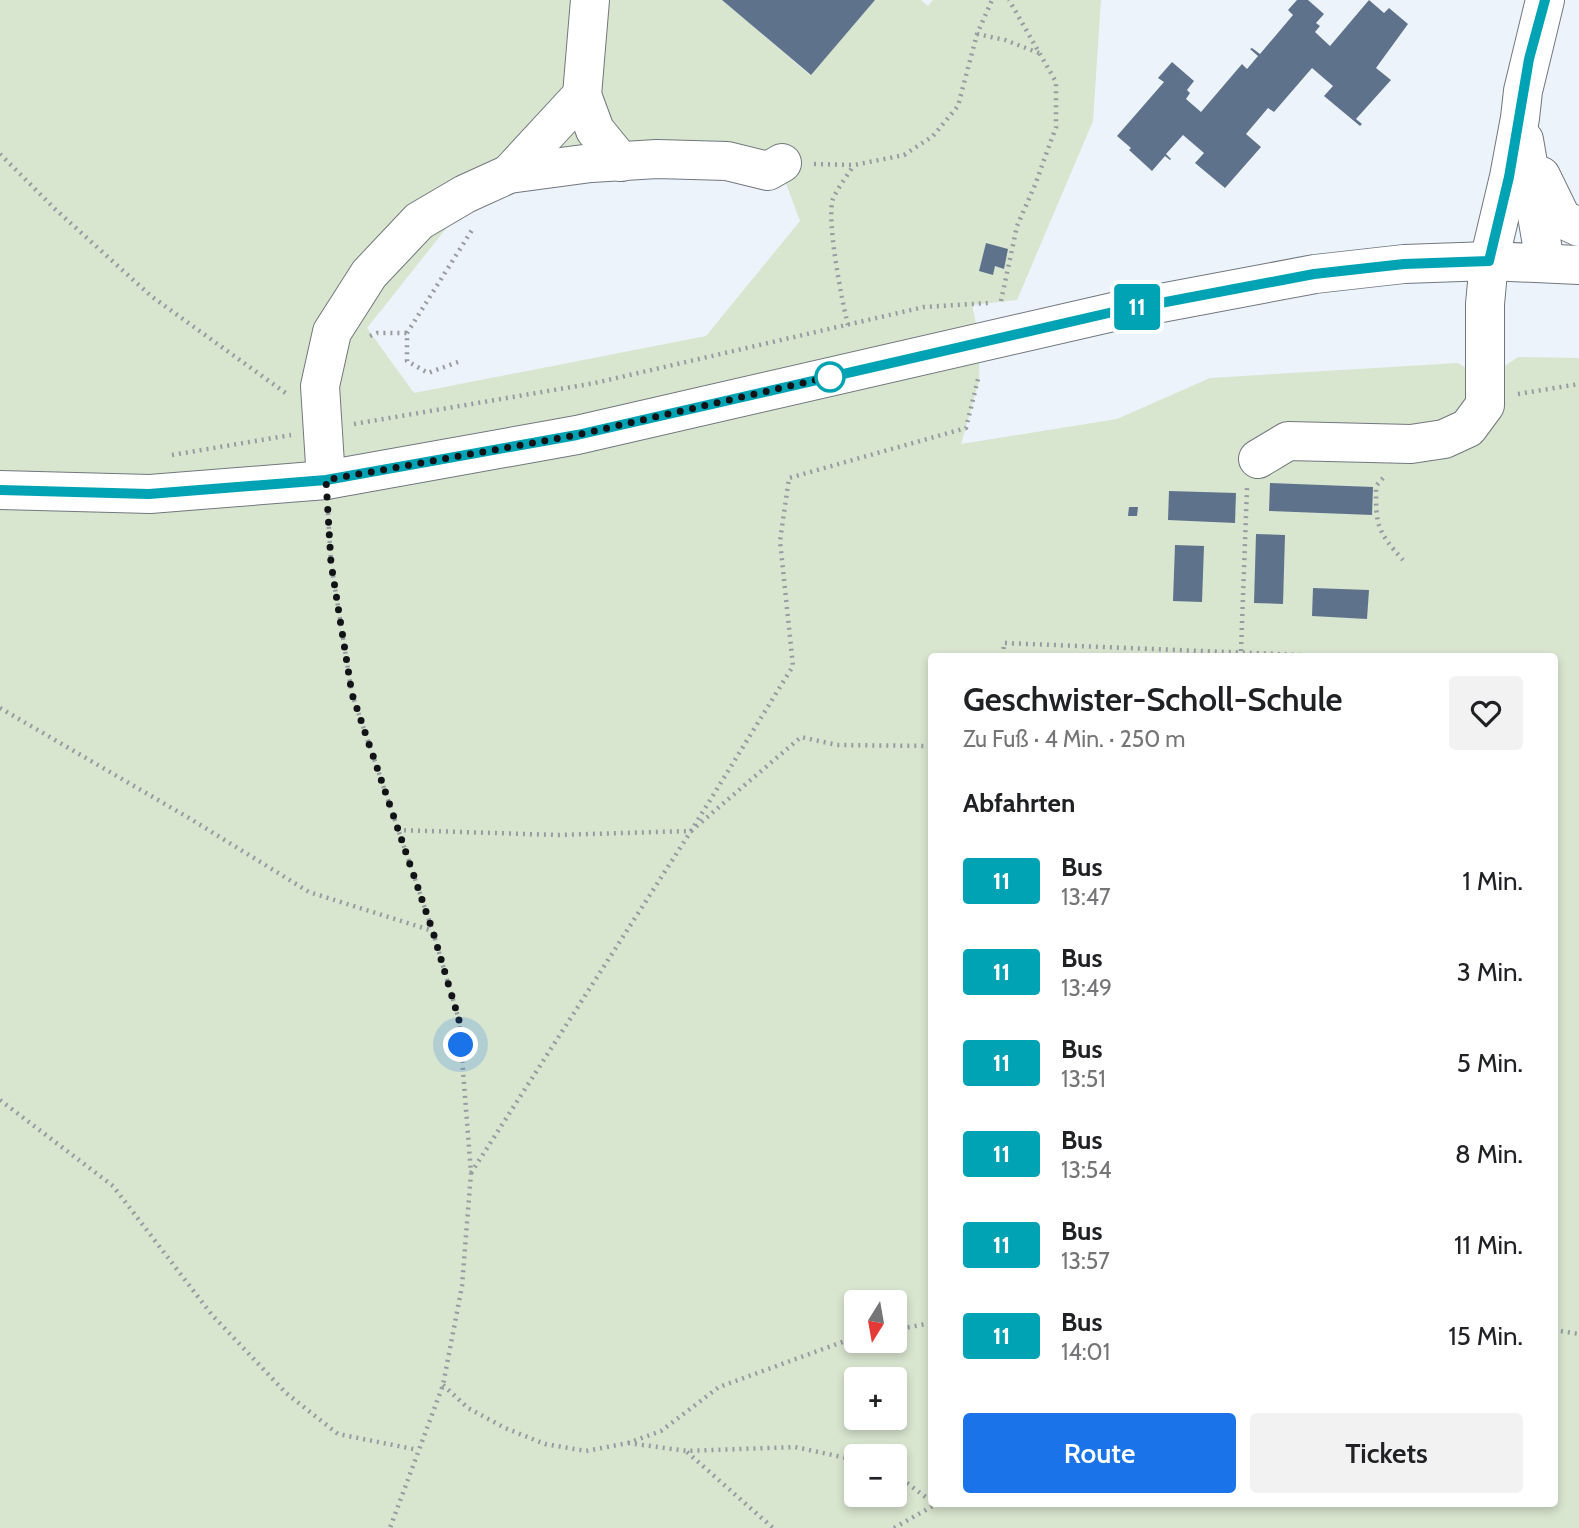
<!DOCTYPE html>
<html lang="de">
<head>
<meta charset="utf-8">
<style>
  body { margin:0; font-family:Cabin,sans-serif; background:#f2f2f2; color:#202124; height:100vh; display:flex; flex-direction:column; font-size:26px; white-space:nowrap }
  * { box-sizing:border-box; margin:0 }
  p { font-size:23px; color:#757577 }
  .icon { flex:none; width:38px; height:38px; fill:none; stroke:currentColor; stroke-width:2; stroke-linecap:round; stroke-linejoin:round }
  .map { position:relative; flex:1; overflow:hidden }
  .sheet { position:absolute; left:928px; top:653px; width:630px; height:854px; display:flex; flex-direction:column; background:#fff; border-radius:7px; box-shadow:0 4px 10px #0003 }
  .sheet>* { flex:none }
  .badge { padding:0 14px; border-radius:5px; font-size:24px; line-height:46px }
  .needle { width:46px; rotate:191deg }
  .fabs { position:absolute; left:844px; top:1290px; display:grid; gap:14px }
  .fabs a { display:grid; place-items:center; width:63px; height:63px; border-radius:7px; background:#fff; box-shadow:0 4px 10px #0003; font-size:35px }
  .you { position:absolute; width:35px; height:35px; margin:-18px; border:5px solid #fff; border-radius:50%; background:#1a73e8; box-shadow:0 0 0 10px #1a73e833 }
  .map>.badge { position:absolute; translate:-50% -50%; box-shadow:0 0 0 4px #fff }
  h2 { padding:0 35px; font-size:26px; line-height:63px }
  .round { display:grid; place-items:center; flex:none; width:74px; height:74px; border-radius:7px; background:#f2f2f2 }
  .summary { display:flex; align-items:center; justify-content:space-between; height:119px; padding:0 35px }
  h1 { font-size:33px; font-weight:600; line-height:52px }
  .cta { display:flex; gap:14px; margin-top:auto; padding:14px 35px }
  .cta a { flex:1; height:80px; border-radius:7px; background:#1a73e8; color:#fff; font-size:28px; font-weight:600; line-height:80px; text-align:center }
  .cta a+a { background:#f2f2f2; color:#202124 }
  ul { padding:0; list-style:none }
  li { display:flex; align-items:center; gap:21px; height:91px; padding:0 35px }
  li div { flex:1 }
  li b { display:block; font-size:26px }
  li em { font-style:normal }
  li .badge { min-width:77px; font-weight:700; text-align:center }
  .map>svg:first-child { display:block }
  .green { fill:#d8e5cf; fill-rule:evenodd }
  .building { fill:#5e738b }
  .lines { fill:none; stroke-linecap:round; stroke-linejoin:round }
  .minor-casing { stroke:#72777e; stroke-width:40 }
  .path { stroke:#979ca2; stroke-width:4.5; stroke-dasharray:2 5; stroke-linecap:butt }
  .minor { stroke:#fff; stroke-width:38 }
  .line-casing { stroke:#fff; stroke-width:16 }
  .line { stroke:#00a3b4; stroke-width:10 }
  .walk { stroke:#111316; stroke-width:7; stroke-dasharray:0 12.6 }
  .stop-dot { fill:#fff; stroke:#00a3b4; stroke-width:3.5 }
</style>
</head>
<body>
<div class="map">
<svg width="1579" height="1528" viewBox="0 0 1579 1528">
  <rect width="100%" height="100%" fill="#ecf3fa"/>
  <path class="green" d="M0 0H722L810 75 875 0H921L928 6 933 0H1101L1093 121 1017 300 972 305 980 342 979 381 961 444 1117 419 1210 378 1458 363 1485 380 1518 357 1579 358V1528H0ZM781 170 800 221 706 336 414 393 367 328 464 206 542 180ZM931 656H1554V1503H931ZM856 1302H894V1340H856ZM856 1379H894V1418H856ZM856 1456H894V1494H856Z"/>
  <g class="building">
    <path d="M722 0H875L811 75Z"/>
    <path d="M1297 0H1308L1324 14 1316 23 1320 26 1315 32 1330 46 1369 0 1384 13 1389 8 1408 24 1376 68 1391 80 1356 119 1362 124 1360 126 1324 96 1333 86 1312 68 1274 112 1268 108 1246 134 1261 147 1225 188 1195 163 1204 153 1183 135 1166 154 1171 159 1170 160 1165 156 1152 171 1129 150 1131 148 1117 136 1164 82 1158 78 1172 62 1194 81 1187 90 1190 93 1186 99 1201 112 1242 64 1247 69 1258 56 1250 49 1252 48 1260 54 1293 15 1288 10Z"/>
    <path d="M986 243 1008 249 1004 269 995 266 993 275 979 271Z"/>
    <path d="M1270 483 1373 487 1372 515 1269 511Z"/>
    <path d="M1169 491 1236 493 1235 523 1168 520Z"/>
    <path d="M1129 507H1138L1137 516H1128Z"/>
    <path d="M1256 534 1285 535 1283 604 1254 603Z"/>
    <path d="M1175 545 1204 546 1202 602 1173 601Z"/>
    <path d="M1313 588 1369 590 1367 619 1312 616Z"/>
  </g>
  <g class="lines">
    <defs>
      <g id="minor">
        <path d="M582 95 595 130 621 162"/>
        <path d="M1524 140 1545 262"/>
        <path d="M509 174 582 95 590 0"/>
        <path d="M1541 176 1562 219 1579 227"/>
        <path d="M1258 459 1288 441 1411 444 1444 439 1468 428 1485 405V304L1489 261 1509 177 1520 118 1523 91 1545 0"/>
        <path d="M326 480 320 386 332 332 369 274 419 221 465 194 509 174 591 163 657 159 727 161 768 171 782 163"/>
        <path d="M0 490 150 494 326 480 577 435 1113 312 1315 274 1404 264 1489 261 1579 265"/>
      </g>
    </defs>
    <use href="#minor" class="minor-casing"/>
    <g class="path">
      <path d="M977 34 1005 40 1039 53"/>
      <path d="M0 154 55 209 151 296 287 394"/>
      <path d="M814 164 854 165 904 155 933 136 958 106 977 34 992 0"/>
      <path d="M1001 301 1017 226 1035 185 1056 127V82L1009 0"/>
      <path d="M848 325C842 302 826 219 833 199 838 187 847 176 854 165"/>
      <path d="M370 336 377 333H407"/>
      <path d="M458 362 428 373 407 361V333L472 230"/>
      <path d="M1518 394 1579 384"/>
      <path d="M354 424 595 383 924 307 988 303"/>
      <path d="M172 455 291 435"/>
      <path d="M1383 478 1376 486C1376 525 1376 530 1403 560"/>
      <path d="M328 513 331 563 352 694 433 932 459 1020 471 1173 462 1286 443 1385 390 1528"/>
      <path d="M1241 651 1247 488"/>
      <path d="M1003 656 1004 643 1326 656"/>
      <path d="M0 708 189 818 309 892 433 931"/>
      <path d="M397 830 557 835 691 831 801 737 837 745 931 746"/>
      <path d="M0 1100 113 1186 212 1315 286 1393 338 1434 418 1450"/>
      <path d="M471 1173 691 831 793 666 780 541 789 478 966 428 979 375"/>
      <path d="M894 1330 931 1323"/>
      <path d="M1554 1330 1579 1334"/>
      <path d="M443 1385 468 1408 505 1428 545 1444 586 1451 628 1443 661 1431 719 1387 856 1337"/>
      <path d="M628 1443 687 1451 795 1447 856 1460"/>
      <path d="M687 1452 773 1528"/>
      <path d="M894 1478 907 1483 931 1501"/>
      <path d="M894 1528 938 1503"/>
    </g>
    <use href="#minor" class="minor"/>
  </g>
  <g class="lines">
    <defs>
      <path id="line" d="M0 490 149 494 326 480 577 435 1113 312 1314 274 1404 264 1489 261 1509 177 1529 59 1545 0"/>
    </defs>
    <use href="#line" class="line-casing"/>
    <use href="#line" class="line"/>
    <path class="walk" d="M461 1045 459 1020 433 932 352 694 331 563 326 480 577 435 833 376 830 377"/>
  </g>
  <circle class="stop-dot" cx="830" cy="377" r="14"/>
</svg>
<div class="fabs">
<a><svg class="needle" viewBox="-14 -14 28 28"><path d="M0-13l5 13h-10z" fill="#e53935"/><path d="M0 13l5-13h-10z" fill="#757577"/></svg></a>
<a>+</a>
<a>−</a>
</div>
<div class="you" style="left:461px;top:1045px"></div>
<b class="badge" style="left:1137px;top:307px;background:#00a3b4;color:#fff">11</b>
<section class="sheet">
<div class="summary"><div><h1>Geschwister-Scholl-Schule</h1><p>Zu Fuß · 4 Min. · 250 m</p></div><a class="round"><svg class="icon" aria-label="heart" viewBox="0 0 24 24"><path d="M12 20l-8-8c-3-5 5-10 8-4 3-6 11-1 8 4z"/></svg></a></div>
<h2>Abfahrten</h2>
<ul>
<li><span class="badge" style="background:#00a3b4;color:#fff">11</span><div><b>Bus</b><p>13:47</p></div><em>1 Min.</em></li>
<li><span class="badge" style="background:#00a3b4;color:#fff">11</span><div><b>Bus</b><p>13:49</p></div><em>3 Min.</em></li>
<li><span class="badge" style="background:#00a3b4;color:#fff">11</span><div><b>Bus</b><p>13:51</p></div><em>5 Min.</em></li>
<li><span class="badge" style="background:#00a3b4;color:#fff">11</span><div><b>Bus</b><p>13:54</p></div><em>8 Min.</em></li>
<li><span class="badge" style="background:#00a3b4;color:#fff">11</span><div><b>Bus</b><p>13:57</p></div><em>11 Min.</em></li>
<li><span class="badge" style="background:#00a3b4;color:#fff">11</span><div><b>Bus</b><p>14:01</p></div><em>15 Min.</em></li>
</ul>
<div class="cta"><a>Route</a><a>Tickets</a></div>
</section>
</div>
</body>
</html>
